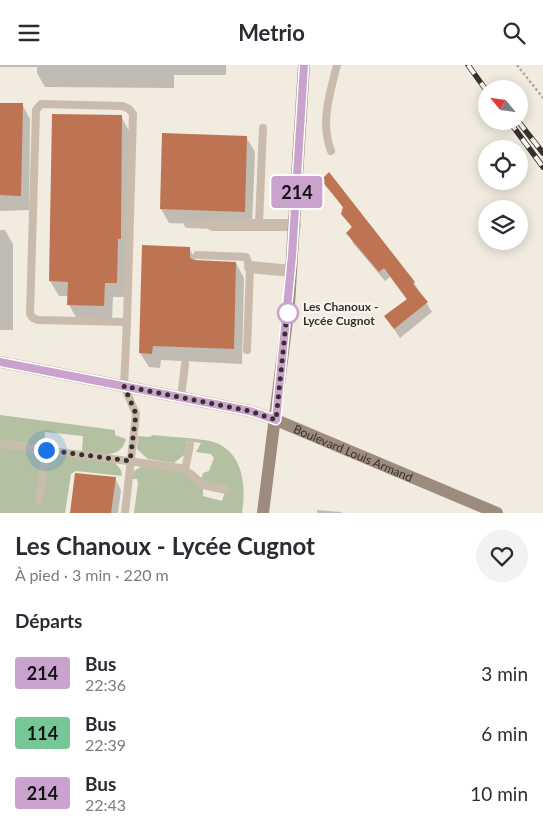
<!DOCTYPE html>
<html lang="fr">
<head>
<meta charset="utf-8">
<style>
  body { margin:0; font-family:Lato,sans-serif; background:#f2f2f3; color:#2b2b33; height:100vh; display:flex; flex-direction:column; font-size:19px; white-space:nowrap }
  * { box-sizing:border-box; margin:0 }
  p { font-size:16px; color:#7c7c81 }
  .icon { flex:none; width:28px; height:28px; fill:none; stroke:currentColor; stroke-width:2; stroke-linecap:round; stroke-linejoin:round }
  .map { position:relative; height:448px; overflow:hidden }
  .details { display:flex; flex-direction:column; background:#fff; flex:1 }
  .details>* { flex:none }
  .badge { padding:0 10px; border-radius:4px; font-size:18px; line-height:32px }
  .needle { width:32px; rotate:299deg }
  .tools { position:absolute; left:478px; top:15px; display:grid; gap:10px }
  .tools a { display:grid; place-items:center; width:50px; height:50px; border-radius:50%; background:#fff; box-shadow:0 2px 12px #0003; font-size:25px }
  .you { position:absolute; width:25px; height:25px; margin:-12px; border:4px solid #fff; border-radius:50%; background:#1a73e8; box-shadow:0 0 0 8px #1a73e833 }
  .map>.badge { position:absolute; translate:-50% -50%; box-shadow:0 0 0 2px #fff }
  h2 { padding:0 15px; font-size:19px; line-height:45px }
  .round { display:grid; place-items:center; flex:none; width:52px; height:52px; border-radius:26px; background:#f2f2f3 }
  .head { display:flex; align-items:center; justify-content:space-between; height:85px; padding:0 15px }
  h1 { font-size:24px; font-weight:700; line-height:38px }
  ul { padding:0; list-style:none }
  li { display:flex; align-items:center; gap:15px; height:60px; padding:0 15px }
  li div { flex:1 }
  li b { display:block; font-size:19px }
  li em { font-style:normal }
  li .badge { min-width:55px; font-weight:700; text-align:center }
  header { display:flex; justify-content:space-between; align-items:center; height:65px; padding:0 15px; background:#fff; font-size:22px; font-weight:700 }
  .map>svg:first-child { display:block }
  .green { fill:#b3c0a1 }
  .shadow { fill:#0003 }
  .building { fill:#be7452 }
  .lines { fill:none; stroke-linecap:round; stroke-linejoin:round }
  .path { stroke:#b5a696; stroke-width:2.5; stroke-dasharray:2.5 2.5; stroke-linecap:butt }
  .lane { stroke:#c9bcac; stroke-width:8 }
  .street { stroke:#c9bcac; stroke-width:12 }
  .secondary { stroke:#9d8b7e; stroke-width:12 }
  .rail-casing { stroke:#38302b; stroke-width:5.5 }
  .rail { stroke:#f9f4ec; stroke-width:4; stroke-dasharray:11; stroke-linecap:butt }
  .line-casing { stroke:#fff; stroke-width:11 }
  .line { stroke:#c9a3cd; stroke-width:8 }
  .walk { stroke:#38302b; stroke-width:5; stroke-dasharray:0 9 }
  .stop-dot { fill:#fff; stroke:#c9a3cd; stroke-width:2.5 }
  .labels { text-anchor:middle; dominant-baseline:central; stroke-width:4.5; stroke-linejoin:round; paint-order:stroke }
  .stop-label { font-size:12px; font-weight:bold; fill:#38302b; stroke:#f9f4ec; text-anchor:start }
  .street-label { font-size:12px; fill:#38302b; stroke:#f9f4ec }
</style>
</head>
<body>
<header><svg class="icon" aria-label="menu" viewBox="0 0 24 24"><path d="M4 6h16M4 12h16M4 18h16"/></svg>Metrio<svg class="icon" aria-label="search" viewBox="0 0 24 24"><circle cx="10" cy="10" r="6"/><path d="M15 15l6 6"/></svg></header>
<div class="map">
<svg width="543" height="448" viewBox="0 0 543 448">
  <rect width="100%" height="100%" fill="#f1ebe0"/>
  <g class="green">
    <path d="M0 350 115 365V370L126 374C120 396 99 388 82 386L83 371 45 367 44 381 0 375Z"/>
    <path d="M153 370C168 372 207 373 219 379 244 392 246 423 242 448H134L138 418 137 414H132L134 406 144 400 182 406 203 423V431L222 436 227 421 206 418 199 413 202 412 203 408 209 406 214 393 211 389 196 387 201 378 187 376 184 390 174 398 148 394 137 384 138 371 149 372Z"/>
    <path d="M0 381 35 386 38 389 41 398 56 388 115 398 121 405 122 411 76 406 71 409 65 448H0Z"/>
  </g>
  <g class="shadow">
    <path d="M0 0H226V10H174V23L45 22 37 8V2H0Z"/>
    <path d="M0 39H22L30 54 29 145 0 146Z"/>
    <path d="M121 51 129 66 125 232H113L112 255 77 254 69 240V231H59L50 216Z"/>
    <path d="M163 69 246 72 255 87 252 161 169 158 161 144Z"/>
    <path d="M329 109 414 218 432 247 400 273 386 252 407 235 390 212 385 216 353 178 348 168 353 164 343 148 344 144 323 115Z"/>
    <path d="M0 165H5L13 179V265H0Z"/>
    <path d="M189 183 197 197 236 198 244 213 242 299 161 295 160 303 149 302 140 288Z"/>
    <path d="M115 413 121 425 118 448H71Z"/>
    <path d="M317 445 341 447V448H317Z"/>
  </g>
  <g class="building">
    <path d="M0 38H23L21 131 0 130Z"/>
    <path d="M52 49 122 50 121 160V174H118L117 218H105L104 241 67 240 68 217 49 216Z"/>
    <path d="M162 68 247 71 245 147 160 144Z"/>
    <path d="M329 107 415 217 413 219 428 237 394 264 384 251 407 234 384 203 379 207 346 168 352 162 341 149 343 142 321 115Z"/>
    <path d="M142 180 190 182V193L194 195 236 197 234 284 153 281 152 289 139 288Z"/>
    <path d="M75 408 116 412 111 448H70Z"/>
  </g>
  <g class="lines">
    <path class="path" d="M517 0 543 33"/>
    <g class="lane">
      <path d="M41 39 123 41 129 44 133 49 127 257 38 255 33 253 30 249 36 45Z"/>
      <path d="M331 86C320 57 330 28 337 0"/>
      <path d="M259 158 263 63"/>
      <path d="M188 159 213 160"/>
      <path d="M197 190 246 192 250 202 247 285"/>
      <path d="M181 333 185 299"/>
      <path d="M0 379 180 403 191 409 203 420 226 425"/>
      <path d="M185 405 190 380"/>
      <path d="M39 436 46 385"/>
      <path d="M125 448 136 349 124 321 127 257"/>
    </g>
    <g class="street">
      <path d="M213 160H295"/>
      <path d="M250 202 291 206"/>
      <path d="M0 297 250 346 276 355"/>
    </g>
    <g class="secondary">
      <path id="s1" d="M276 355 497 448"/>
      <path d="M263 448 289 239 304 0"/>
    </g>
    <defs>
      <g id="rail">
        <path d="M468 0 486 25"/>
        <path d="M509 56 543 102"/>
        <path d="M518 56 543 88"/>
      </g>
    </defs>
    <use href="#rail" class="rail-casing"/>
    <use href="#rail" class="rail"/>
  </g>
  <g class="lines">
    <defs>
      <path id="line" d="M0 297 250 346 276 355 292 191 304 0"/>
    </defs>
    <use href="#line" class="line-casing"/>
    <use href="#line" class="line"/>
    <path class="walk" d="M46 385 130 396 136 349 124 321 250 346 276 355 288 239V248"/>
  </g>
  <circle class="stop-dot" cx="288" cy="248" r="10"/>
  <g class="labels">
    <g class="stop-label">
      <text x="303" y="241">Les Chanoux -<tspan x="303" dy="14">Lycée Cugnot</tspan></text>
    </g>
    <g class="street-label">
      <text stroke="none"><textPath href="#s1" startOffset="84">Boulevard Louis Armand</textPath></text>
    </g>
  </g>
</svg>
<div class="tools">
<a><svg class="needle" viewBox="-14 -14 28 28"><path d="M0-13l5 13h-10z" fill="#e53935"/><path d="M0 13l5-13h-10z" fill="#7c7c81"/></svg></a>
<a><svg class="icon" aria-label="locate" viewBox="0 0 24 24"><circle cx="12" cy="12" r="6"/><path d="M12 2v4M12 18v4M2 12h4M18 12h4"/></svg></a>
<a><svg class="icon" aria-label="layers" viewBox="0 0 24 24"><path d="M12 4l9 5-9 5-9-5zM3 14l9 5 9-5"/></svg></a>
</div>
<div class="you" style="left:46px;top:385px"></div>
<b class="badge" style="left:297px;top:127px;background:#c9a3cd;color:#111">214</b>
</div>
<section class="details">
<div class="head"><div><h1>Les Chanoux - Lycée Cugnot</h1><p>À pied · 3 min · 220 m</p></div><a class="round"><svg class="icon" aria-label="heart" viewBox="0 0 24 24"><path d="M12 20l-8-8c-3-5 5-10 8-4 3-6 11-1 8 4z"/></svg></a></div>
<h2>Départs</h2>
<ul>
<li><span class="badge" style="background:#c9a3cd;color:#111">214</span><div><b>Bus</b><p>22:36</p></div><em>3 min</em></li>
<li><span class="badge" style="background:#77c695;color:#111">114</span><div><b>Bus</b><p>22:39</p></div><em>6 min</em></li>
<li><span class="badge" style="background:#c9a3cd;color:#111">214</span><div><b>Bus</b><p>22:43</p></div><em>10 min</em></li>
</ul>
</section>
</body>
</html>
